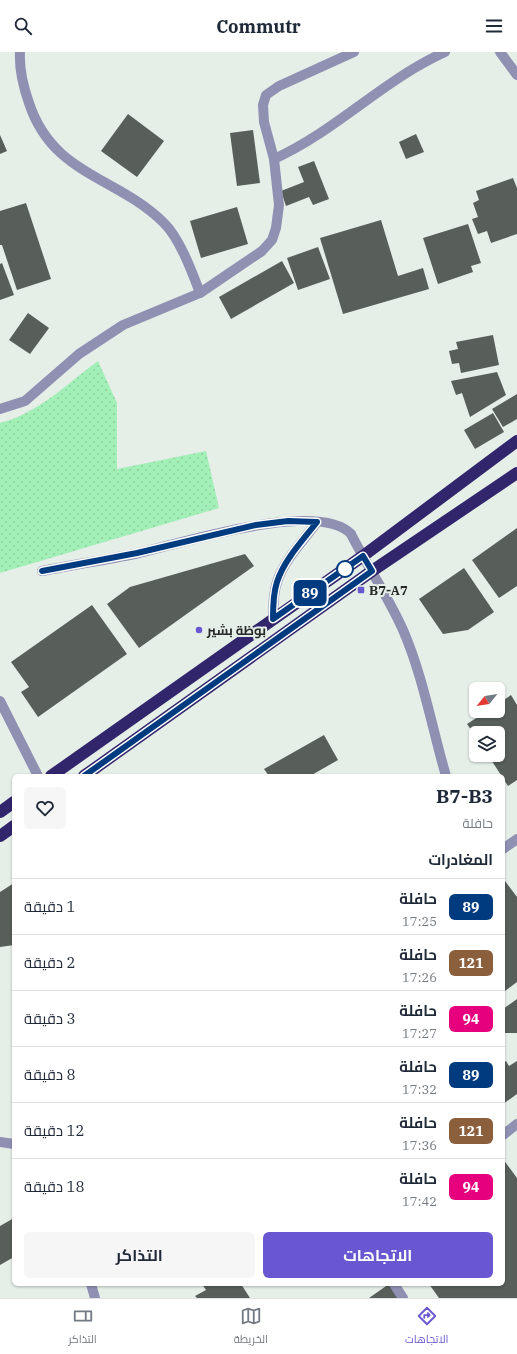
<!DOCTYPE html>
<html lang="ar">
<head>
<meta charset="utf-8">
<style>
  body { margin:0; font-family:"IBM Plex Serif",Cairo,serif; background:#f6f6f7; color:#1f2937; direction:rtl; height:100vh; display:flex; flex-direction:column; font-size:15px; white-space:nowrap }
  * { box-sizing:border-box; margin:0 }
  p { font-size:13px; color:#747a83 }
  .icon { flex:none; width:22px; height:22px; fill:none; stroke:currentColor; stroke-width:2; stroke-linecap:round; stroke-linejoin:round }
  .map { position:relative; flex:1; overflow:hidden; direction:ltr }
  .panel { position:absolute; left:12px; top:722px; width:493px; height:512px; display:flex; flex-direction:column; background:#fff; border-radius:6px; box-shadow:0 1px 3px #0004; direction:rtl }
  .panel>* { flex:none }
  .badge { padding:0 8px; border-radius:6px; font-size:14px; line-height:26px }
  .needle { width:26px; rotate:240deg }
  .controls { position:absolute; left:469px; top:630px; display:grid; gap:8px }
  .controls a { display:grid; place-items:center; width:36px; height:36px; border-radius:6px; background:#fff; box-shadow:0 1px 3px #0004; font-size:20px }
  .map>.badge { position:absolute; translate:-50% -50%; box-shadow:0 0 0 2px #fff }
  h2 { padding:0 12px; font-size:15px; line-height:36px }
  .round { display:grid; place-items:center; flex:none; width:42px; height:42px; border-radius:6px; background:#f6f6f7 }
  .headline { display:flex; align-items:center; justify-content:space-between; height:68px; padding:0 12px }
  h1 { font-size:19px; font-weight:700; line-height:30px }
  .cta { display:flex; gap:8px; margin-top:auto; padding:8px 12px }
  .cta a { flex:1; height:46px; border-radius:6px; background:#6857d0; color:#fff; font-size:16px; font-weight:700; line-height:46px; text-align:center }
  .cta a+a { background:#f6f6f7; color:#1f2937 }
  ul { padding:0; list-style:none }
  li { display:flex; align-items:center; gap:12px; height:56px; padding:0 12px; border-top:1px solid #e0e1e3 }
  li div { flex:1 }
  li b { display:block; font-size:15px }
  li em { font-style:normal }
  li .badge { min-width:44px; font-weight:700; text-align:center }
  header { display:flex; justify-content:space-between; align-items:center; height:52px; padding:0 12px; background:#fff; font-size:18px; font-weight:700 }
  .dock { display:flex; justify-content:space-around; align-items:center; height:56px; border-top:1px solid #e0e1e3; background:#fff; font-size:11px; color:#747a83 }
  .dock a { display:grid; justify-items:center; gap:2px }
  .dock .current { color:#6857d0 }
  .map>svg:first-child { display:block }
  .grass { fill:url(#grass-dots) }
  .building { fill:#585f5a }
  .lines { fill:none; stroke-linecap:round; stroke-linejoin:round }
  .minor { stroke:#9090b3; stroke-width:10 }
  .highway { stroke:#31266c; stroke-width:12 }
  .line-casing { stroke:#fff; stroke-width:9 }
  .line { stroke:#003b80; stroke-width:6 }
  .stop-dot { fill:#fff; stroke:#003b80; stroke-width:2 }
  .poi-dot { fill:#6857d0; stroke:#e6eee8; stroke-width:1.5 }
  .labels { text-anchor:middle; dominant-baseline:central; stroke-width:4; stroke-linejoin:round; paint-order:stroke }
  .poi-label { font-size:13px; font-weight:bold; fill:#262927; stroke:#e6eee8; text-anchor:start }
</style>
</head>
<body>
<header><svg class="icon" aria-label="menu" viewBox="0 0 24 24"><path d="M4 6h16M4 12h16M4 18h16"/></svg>Commutr<svg class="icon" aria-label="search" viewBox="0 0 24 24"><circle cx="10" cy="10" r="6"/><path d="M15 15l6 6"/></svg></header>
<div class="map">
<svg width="517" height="1246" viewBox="0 0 517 1246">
  <defs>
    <pattern id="grass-dots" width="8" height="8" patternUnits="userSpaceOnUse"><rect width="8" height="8" fill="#a3efb8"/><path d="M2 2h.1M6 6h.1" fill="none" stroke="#8ccd9e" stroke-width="1.8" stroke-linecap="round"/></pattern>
  </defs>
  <rect width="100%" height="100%" fill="#e6eee8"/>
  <path class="grass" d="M98 309 117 351V417L206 399 219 456 0 521V371C37 362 68 331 98 309Z"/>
  <g class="building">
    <path d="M128 62 164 89 137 125 101 99Z"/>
    <path d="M253 78 260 131 237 134 230 81Z"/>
    <path d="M416 82 424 100 406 107 399 90Z"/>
    <path d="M0 83 7 99 0 102Z"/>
    <path d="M314 109 329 147 313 153 309 145 286 154 281 139 304 130 298 115Z"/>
    <path d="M513 126 517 136V182L491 191 487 179 478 182 472 167 478 165 473 151 479 148 476 139Z"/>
    <path d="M26 151 51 227 17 238 2 193H0V159Z"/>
    <path d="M237 155 248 192 201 206 190 169Z"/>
    <path d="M381 168 398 224 423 216 429 237 343 262 320 186Z"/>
    <path d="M468 172 481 211 471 214 473 220 438 232 423 186Z"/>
    <path d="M318 195 330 227 298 238 287 206Z"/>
    <path d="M282 209 294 231 231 267 219 245Z"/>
    <path d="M2 211 14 243 0 248V212Z"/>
    <path d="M28 261 49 276 30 302 9 288Z"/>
    <path d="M493 283 499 313 461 321 459 311 452 312 449 299 458 297 456 290Z"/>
    <path d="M497 320 506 343 470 365 462 341 456 343 451 329Z"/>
    <path d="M517 342V367L503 375 492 357Z"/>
    <path d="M493 361 504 380 475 397 464 378Z"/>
    <path d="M517 476V534L499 546 472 508Z"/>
    <path d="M245 502 254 514 139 596 107 552 130 535Z"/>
    <path d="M464 516 494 560 468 578 443 582 419 547Z"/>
    <path d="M92 553 127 602 38 665 21 640 29 635 11 610Z"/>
    <path d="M511 643 517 653V728L508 734 488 703H498V681H476V685L467 672 487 659H498V652Z"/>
    <path d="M324 683 338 708 310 724H269L264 717Z"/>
    <path d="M505 829 517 845V930L505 939 503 936V831Z"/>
    <path d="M14 831V893L0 895V840Z"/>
    <path d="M517 947V981H503V957Z"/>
    <path d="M506 1009 509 1014 517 1009V1042L503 1052V1011Z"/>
    <path d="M503 1107 517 1126V1246H439L429 1232H503Z"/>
    <path d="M14 1166V1205L0 1213V1174Z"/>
    <path d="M202 1232H241L250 1246H197L195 1244 206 1238Z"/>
    <path d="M389 1232 399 1246H369Z"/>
  </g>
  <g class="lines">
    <g class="minor">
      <path d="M20 0C19 18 23 34 29 51 53 124 117 124 164 171 180 187 192 220 200 241"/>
      <path d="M500 0 517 23"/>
      <path d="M274 107C336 79 383 28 445 0"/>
      <path d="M0 357 25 349 79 302 123 273 200 241 262 199 272 188 276 176 279 153 274 107 264 70 263 53 266 43 279 34 354 0"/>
      <path d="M42 519C73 513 104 508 135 502 179 492 318 447 351 482 367 514 388 544 403 578 423 624 432 676 446 724"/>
      <path d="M273 567C273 555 273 542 277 530 284 508 304 488 317 470"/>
      <path d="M0 649 38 724"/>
      <path d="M503 797 517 787"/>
      <path d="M503 1083 517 1072"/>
      <path d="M0 1090 14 1092"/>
      <path d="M91 1232 95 1246"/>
      <path d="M394 1232 403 1246"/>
    </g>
    <g class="highway">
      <path d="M51 724 363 504 517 389"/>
      <path d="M84 724 372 519 517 421"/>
      <path d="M0 760 14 750"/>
      <path d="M0 784 14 774"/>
    </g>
  </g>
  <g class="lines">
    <defs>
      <path id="line" d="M42 519 137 501 256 473 288 469 317 470C303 488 284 508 277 530 273 542 273 555 273 567L363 504 372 519 84 724"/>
    </defs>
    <use href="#line" class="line-casing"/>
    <use href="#line" class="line"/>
  </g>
  <circle class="stop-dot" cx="345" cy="517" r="8"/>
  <g class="poi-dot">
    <rect x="357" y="534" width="8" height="8" rx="2"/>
    <circle cx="199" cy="578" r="4"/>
  </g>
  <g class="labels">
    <g class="poi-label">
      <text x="369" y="538">B7-A7</text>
      <text x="207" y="578">بوظة بشير</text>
    </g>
  </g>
</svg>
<div class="controls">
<a><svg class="needle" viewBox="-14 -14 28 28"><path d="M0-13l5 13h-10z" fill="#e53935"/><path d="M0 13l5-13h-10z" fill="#747a83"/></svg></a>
<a><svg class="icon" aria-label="layers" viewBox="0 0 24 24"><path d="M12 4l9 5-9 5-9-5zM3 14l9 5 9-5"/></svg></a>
</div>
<b class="badge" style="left:310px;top:541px;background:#003b80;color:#fff">89</b>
<section class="panel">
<div class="headline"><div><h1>B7-B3</h1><p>حافلة</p></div><a class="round"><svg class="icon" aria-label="heart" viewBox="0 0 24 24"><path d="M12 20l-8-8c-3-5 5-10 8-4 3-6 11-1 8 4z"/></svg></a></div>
<h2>المغادرات</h2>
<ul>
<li><span class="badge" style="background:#003b80;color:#fff">89</span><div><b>حافلة</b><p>17:25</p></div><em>1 دقيقة</em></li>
<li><span class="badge" style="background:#8b5e3c;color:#fff">121</span><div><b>حافلة</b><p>17:26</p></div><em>2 دقيقة</em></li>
<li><span class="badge" style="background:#e6007e;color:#fff">94</span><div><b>حافلة</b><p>17:27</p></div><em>3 دقيقة</em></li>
<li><span class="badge" style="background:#003b80;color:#fff">89</span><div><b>حافلة</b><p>17:32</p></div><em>8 دقيقة</em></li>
<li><span class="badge" style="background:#8b5e3c;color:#fff">121</span><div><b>حافلة</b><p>17:36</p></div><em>12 دقيقة</em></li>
<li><span class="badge" style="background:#e6007e;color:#fff">94</span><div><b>حافلة</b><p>17:42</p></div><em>18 دقيقة</em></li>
</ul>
<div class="cta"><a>الاتجاهات</a><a>التذاكر</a></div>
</section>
</div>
<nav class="dock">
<a class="current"><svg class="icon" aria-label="directions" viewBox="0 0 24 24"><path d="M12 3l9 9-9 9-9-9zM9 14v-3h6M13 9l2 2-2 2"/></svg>الاتجاهات</a>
<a><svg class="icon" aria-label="map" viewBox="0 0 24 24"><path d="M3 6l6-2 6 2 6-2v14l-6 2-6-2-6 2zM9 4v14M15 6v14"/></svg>الخريطة</a>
<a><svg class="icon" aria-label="tickets" viewBox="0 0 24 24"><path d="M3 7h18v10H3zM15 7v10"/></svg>التذاكر</a>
</nav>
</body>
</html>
